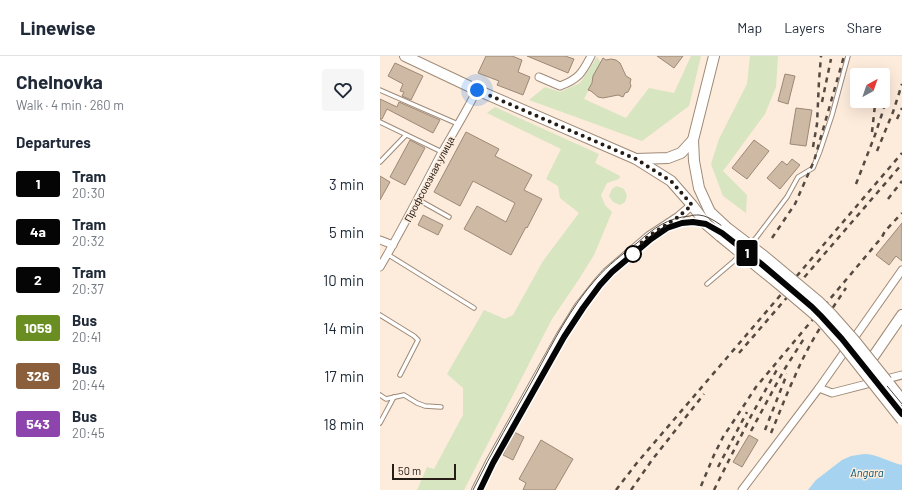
<!DOCTYPE html>
<html lang="en">
<head>
<meta charset="utf-8">
<style>
  body { margin:0; font-family:Barlow,sans-serif; background:#f6f6f7; color:#1f2937; height:100vh; display:flex; flex-direction:column; font-size:15px; white-space:nowrap }
  * { box-sizing:border-box; margin:0 }
  p { font-size:13px; color:#747a83 }
  .icon { flex:none; width:22px; height:22px; fill:none; stroke:currentColor; stroke-width:2; stroke-linecap:round; stroke-linejoin:round }
  .map { position:relative; flex:1; overflow:hidden }
  .side { display:flex; flex-direction:column; background:#fff; width:380px }
  .side>* { flex:none }
  .badge { padding:0 8px; border-radius:3px; font-size:14px; line-height:26px }
  .needle { width:26px; rotate:40deg }
  .buttons { position:absolute; left:470px; top:12px; display:grid; gap:8px }
  .buttons a { display:grid; place-items:center; width:40px; height:40px; border-radius:4px; background:#fff; box-shadow:0 4px 16px #0002; font-size:20px }
  .scale { position:absolute; left:12px; bottom:10px; width:64px; box-sizing:border-box; padding-left:4px; border:2px solid #251d16; border-top:0; font-size:11px; line-height:14px; white-space:nowrap; color:#251d16; -webkit-text-stroke:3px #fdebdb; paint-order:stroke }
  .you { position:absolute; width:20px; height:20px; margin:-10px; border:3px solid #fff; border-radius:50%; background:#1a73e8; box-shadow:0 0 0 6px #1a73e833 }
  .map>.badge { position:absolute; translate:-50% -50%; box-shadow:0 0 0 2px #fff }
  h2 { padding:0 16px; font-size:15px; line-height:36px }
  .round { display:grid; place-items:center; flex:none; width:42px; height:42px; border-radius:4px; background:#f6f6f7 }
  .overview { display:flex; align-items:center; justify-content:space-between; height:68px; padding:0 16px }
  h1 { font-size:19px; font-weight:700; line-height:30px }
  ul { padding:0; list-style:none }
  li { display:flex; align-items:center; gap:12px; height:48px; padding:0 16px }
  li div { flex:1 }
  li b { display:block; font-size:15px }
  li em { font-style:normal }
  li .badge { min-width:44px; font-weight:700; text-align:center }
  header { display:flex; align-items:center; gap:24px; box-sizing:border-box; height:56px; padding:0 20px; background:#fff; border-bottom:1px solid #e0e1e3 }
  header strong { font-size:19px }
  nav { display:flex; gap:22px; margin-inline-start:auto; font-size:14px }
  main { display:flex; flex:1; min-height:0 }
  .map>svg:first-child { display:block }
  .green { fill:#d7e5c1 }
  .water { fill:#a6d4f0 }
  .building { fill:#ceb9a5; stroke:#9c8875 }
  .lines { fill:none; stroke-linecap:round; stroke-linejoin:round }
  .service-casing { stroke:#9e8a77; stroke-width:5.5 }
  .minor-casing { stroke:#9e8a77; stroke-width:9 }
  .tertiary-casing { stroke:#9e8a77; stroke-width:10 }
  .secondary-casing { stroke:#9e8a77; stroke-width:12 }
  .service { stroke:#fff; stroke-width:3.5 }
  .minor { stroke:#fff; stroke-width:7 }
  .tertiary { stroke:#fff; stroke-width:8 }
  .secondary { stroke:#fff; stroke-width:10 }
  .tram { stroke:#544a41; stroke-width:1 }
  .rail { stroke:#544a41; stroke-width:2.5; stroke-dasharray:5 5; stroke-linecap:butt }
  .secondary-bridge-casing { stroke:#9e8a77; stroke-width:12; stroke-linecap:butt }
  .secondary-bridge { stroke:#fff; stroke-width:10 }
  .line-casing { stroke:#fff; stroke-width:9 }
  .line { stroke:#050505; stroke-width:6 }
  .walk { stroke:#251d16; stroke-width:4; stroke-dasharray:0 7.2 }
  .stop-dot { fill:#fff; stroke:#050505; stroke-width:2 }
  .labels { text-anchor:middle; dominant-baseline:central; stroke-width:3; stroke-linejoin:round; paint-order:stroke }
  .street-label { font-size:10px; fill:#251d16; stroke:#fdebdb }
  .water-label { font-size:11px; font-style:italic; fill:#02577c; stroke:#fdebdb }
</style>
</head>
<body>
<header>
<strong>Linewise</strong>
<nav><a>Map</a><a>Layers</a><a>Share</a></nav>
</header>
<main>
<section class="side">
<div class="overview"><div><h1>Chelnovka</h1><p>Walk · 4 min · 260 m</p></div><a class="round"><svg class="icon" aria-label="heart" viewBox="0 0 24 24"><path d="M12 20l-8-8c-3-5 5-10 8-4 3-6 11-1 8 4z"/></svg></a></div>
<h2>Departures</h2>
<ul>
<li><span class="badge" style="background:#050505;color:#fff">1</span><div><b>Tram</b><p>20:30</p></div><em>3 min</em></li>
<li><span class="badge" style="background:#050505;color:#fff">4a</span><div><b>Tram</b><p>20:32</p></div><em>5 min</em></li>
<li><span class="badge" style="background:#050505;color:#fff">2</span><div><b>Tram</b><p>20:37</p></div><em>10 min</em></li>
<li><span class="badge" style="background:#6b8e23;color:#fff">1059</span><div><b>Bus</b><p>20:41</p></div><em>14 min</em></li>
<li><span class="badge" style="background:#8b5e3c;color:#fff">326</span><div><b>Bus</b><p>20:44</p></div><em>17 min</em></li>
<li><span class="badge" style="background:#8e44ad;color:#fff">543</span><div><b>Bus</b><p>20:45</p></div><em>18 min</em></li>
</ul>
</section>
<div class="map">
<svg width="522" height="434" viewBox="0 0 522 434">
  <rect width="100%" height="100%" fill="#fdebdb"/>
  <g class="green">
    <path d="M311 0H321L309 50 262 85 149 44 165 31 180 36 200 27 217 1 222 8 204 43 246 62 269 32 294 37Z"/>
    <path d="M370 0H398L396 31 385 58 343 115 367 139 366 157 343 140 331 108 339 83 367 28Z"/>
    <path d="M115 51 219 98 215 107 240 120 239 123 227 127 221 139 225 149 232 156 214 199 199 223 172 263 84 434H37L47 411 54 413 83 359V332L67 318 104 254 125 263 133 259 163 205 199 157 180 142 178 130 166 123 181 93 107 57Z"/>
    <path d="M237 130 244 133 247 139 245 146 240 149 233 146 229 140 232 133Z"/>
  </g>
  <path class="water" d="M484 398C497 398 509 406 522 409V434H428L436 424 462 404 471 400Z"/>
  <g class="building">
    <path d="M106 0H132L142 4 138 16 150 21 143 39 117 29 119 25 98 17Z"/>
    <path d="M147 0H185L194 3 188 17Z"/>
    <path d="M277 0H303L294 12Z"/>
    <path d="M223 2 226 4 231 3 236 4 240 7 246 20 251 23 250 27 251 30 248 36 245 37 243 41 238 39 223 42 218 41 211 35 208 34 212 27 213 20Z"/>
    <path d="M15 7 43 20 31 44 22 40 24 36 20 35 23 28 8 20Z"/>
    <path d="M405 18 415 20 408 48 398 45Z"/>
    <path d="M0 43 17 51 19 46 60 64 53 77 7 53 2 63H0Z"/>
    <path d="M416 52 432 54 426 90 410 88Z"/>
    <path d="M86 76 119 93 115 100 152 119 144 134 162 143 147 172 146 171 131 199 84 173 97 150 126 166 135 147 93 125 80 150 54 136Z"/>
    <path d="M30 84 45 92 25 129 10 121Z"/>
    <path d="M374 84 389 95 367 123 352 112Z"/>
    <path d="M412 103 420 109 400 133 387 122 402 105 407 109Z"/>
    <path d="M0 120 10 126 0 144Z"/>
    <path d="M43 159 63 169 58 179 38 169Z"/>
    <path d="M522 167V205L516 200 509 209 496 199Z"/>
    <path d="M134 376 144 381 133 404 123 399Z"/>
    <path d="M369 379 378 384 362 411 353 406Z"/>
    <path d="M161 384 193 403 175 434H143L146 427 139 423Z"/>
  </g>
  <g class="lines">
    <defs>
      <g id="service">
        <path d="M0 34 78 68"/>
        <path d="M0 66 62 96"/>
        <path d="M0 106 26 79"/>
        <path d="M37 143 69 161"/>
        <path d="M7 198 94 252"/>
        <path d="M327 228 354 205 376 182 407 141 418 121 433 112 440 95 452 59 468 0"/>
        <path d="M0 259 34 280 38 284 20 319"/>
        <path d="M0 339 6 343 24 339 37 347 45 350 61 351"/>
        <path d="M0 367 14 341"/>
      </g>
      <g id="minor">
        <path d="M159 21 180 30C199 23 202 17 211 0"/>
        <path d="M0 184 13 189"/>
        <path d="M0 211C22 174 41 136 61 98 73 77 86 56 97 34"/>
        <path d="M439 332 452 337 522 319"/>
        <path d="M362 434 439 332 522 214"/>
      </g>
      <path id="tertiary" d="M96 434 110 406 181 279 199 250 218 226 227 216 269 180 298 161 312 149"/>
      <g id="secondary">
        <path d="M25 0 97 34 256 103 291 125 312 149 327 169 340 180"/>
        <path d="M334 0 313 84 314 105 319 132 330 156 346 171"/>
        <path d="M256 103 288 102 301 97 313 84"/>
        <path d="M491 304 522 259"/>
        <path d="M507 325 522 344"/>
      </g>
    </defs>
    <use href="#service" class="service-casing"/>
    <use href="#minor" class="minor-casing"/>
    <use href="#tertiary" class="tertiary-casing"/>
    <use href="#secondary" class="secondary-casing"/>
    <use href="#service" class="service"/>
    <use href="#minor" class="minor"/>
    <use href="#tertiary" class="tertiary"/>
    <use href="#secondary" class="secondary"/>
    <g class="tram">
      <path d="M471 295 522 358"/>
      <path d="M121 393C137 364 154 335 171 306 188 276 205 245 228 219 237 210 248 202 258 194 286 170 310 153 344 179"/>
      <path d="M93 434C112 395 134 358 155 320 173 286 191 251 216 223 228 209 243 198 257 187 274 172 287 162 310 160 312 159 316 159 319 159 332 160 347 174 357 182 387 205 417 229 445 255L522 348"/>
    </g>
    <g class="rail">
      <path d="M442 46 451 3"/>
      <path d="M517 63 522 52"/>
      <path d="M492 76 495 49"/>
      <path d="M433 91 437 68 439 25 441 0"/>
      <path d="M497 95 513 56 522 28"/>
      <path d="M476 128 495 79 504 52"/>
      <path d="M508 143 522 125"/>
      <path d="M392 182 415 148 434 105 464 0"/>
      <path d="M359 297 522 108"/>
      <path d="M385 374 407 318"/>
      <path d="M371 375 404 314 425 281"/>
      <path d="M391 377C399 358 406 339 415 320 428 289 447 260 466 232"/>
      <path d="M338 411 367 356"/>
      <path d="M321 430 334 399 343 381 355 363 376 331 502 181 505 175 522 157"/>
      <path d="M236 434 256 408 522 97"/>
      <path d="M251 434 272 404 324 338"/>
      <path d="M334 434 371 360 399 310"/>
    </g>
    <defs>
      <g id="secondary-bridge">
        <path d="M346 171 384 200 438 245 452 259 475 285 507 325"/>
        <path d="M340 180 400 229 440 263 461 287 522 364"/>
      </g>
    </defs>
    <use href="#secondary-bridge" class="secondary-bridge-casing"/>
    <use href="#secondary-bridge" class="secondary-bridge"/>
  </g>
  <g class="lines">
    <defs>
      <path id="line" d="M100 434 113 407 184 281 203 252 220 229 232 216 271 183 287 172 302 167 313 166 326 168 342 177 379 206 432 251 441 260 462 283 522 358"/>
    </defs>
    <use href="#line" class="line-casing"/>
    <use href="#line" class="line"/>
    <path class="walk" d="M97 34 256 103 291 125 312 149 298 161 269 180 251 196 253 198"/>
  </g>
  <circle class="stop-dot" cx="253" cy="198" r="8"/>
  <g class="labels">
    <g class="street-label">
      <text transform="translate(49 123) rotate(-62)">Профсоюзная улица</text>
    </g>
    <g class="water-label">
      <text x="487" y="416">Angara</text>
    </g>
  </g>
</svg>
<div class="buttons">
<a><svg class="needle" viewBox="-14 -14 28 28"><path d="M0-13l5 13h-10z" fill="#e53935"/><path d="M0 13l5-13h-10z" fill="#747a83"/></svg></a>
</div>
<div class="scale">50 m</div>
<div class="you" style="left:97px;top:34px"></div>
<b class="badge" style="left:367px;top:197px;background:#050505;color:#fff">1</b>
</div>
</main>
</body>
</html>
